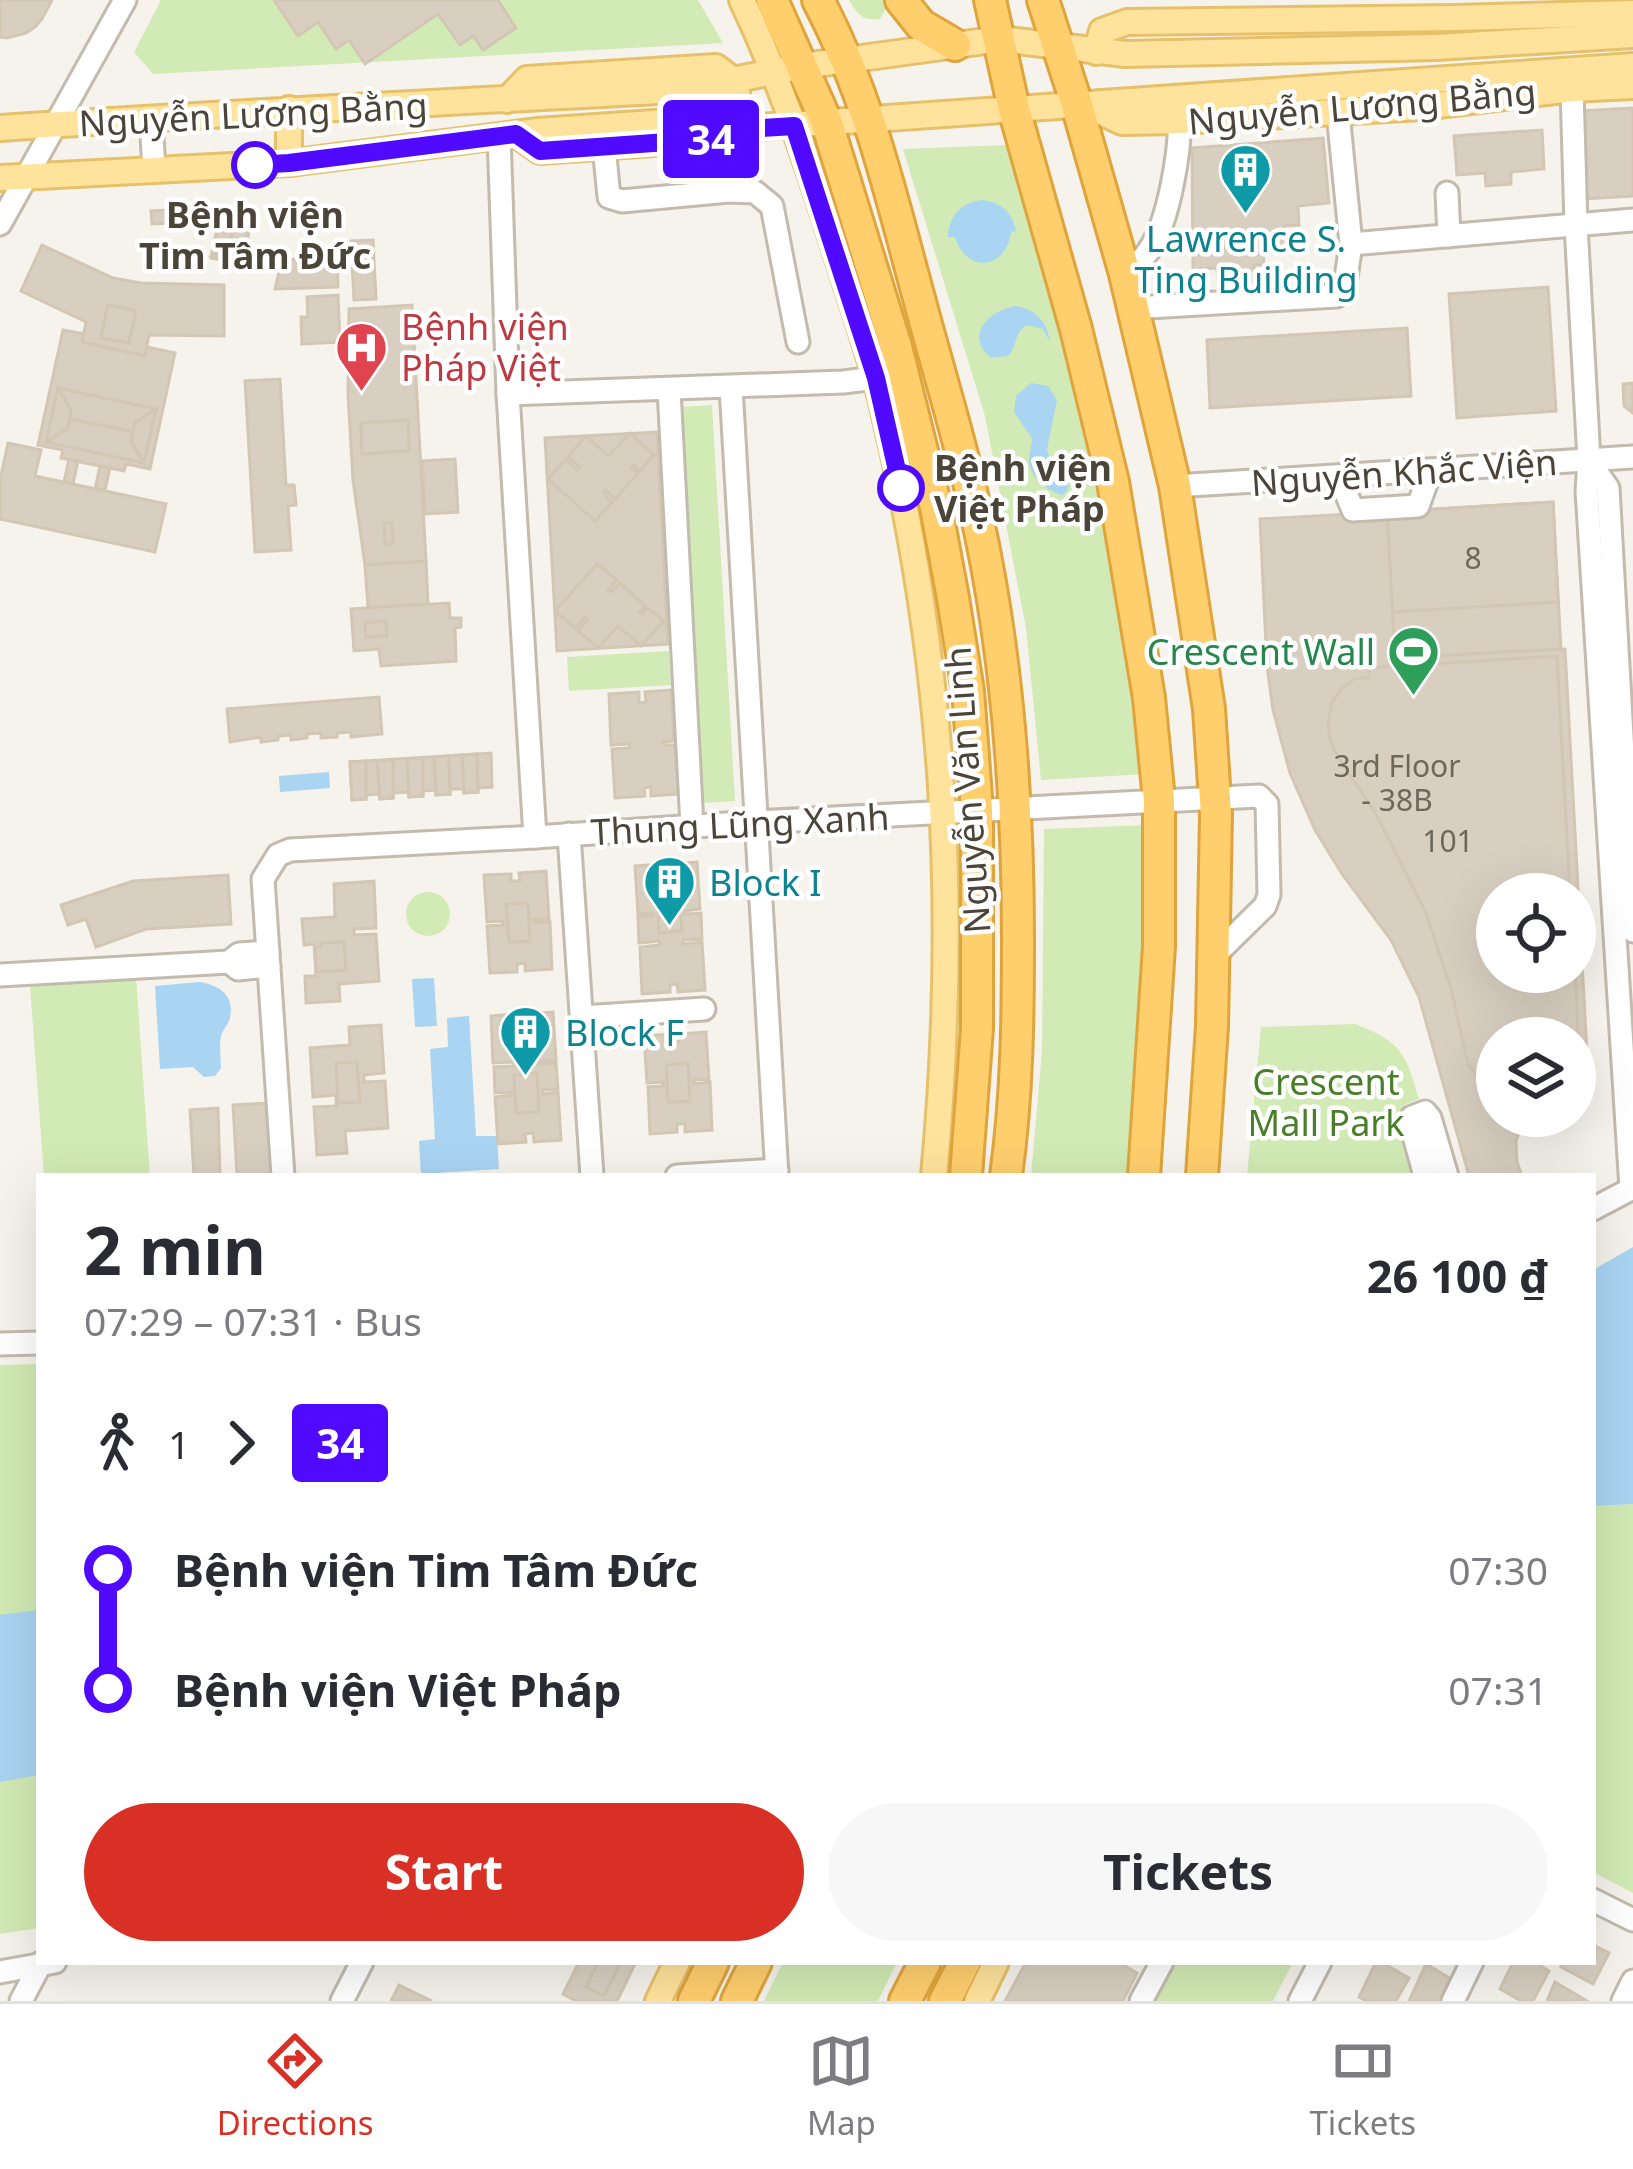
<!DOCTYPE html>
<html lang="en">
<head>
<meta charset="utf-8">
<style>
  body { margin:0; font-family:"Noto Sans",sans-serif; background:#f7f7f7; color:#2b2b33; height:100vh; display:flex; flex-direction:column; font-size:45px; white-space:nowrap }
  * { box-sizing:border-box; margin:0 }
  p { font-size:39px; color:#7c7c81 }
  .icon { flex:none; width:66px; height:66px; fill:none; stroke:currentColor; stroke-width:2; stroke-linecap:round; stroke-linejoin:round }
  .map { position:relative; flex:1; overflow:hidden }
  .side { position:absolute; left:36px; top:1173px; width:1560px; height:792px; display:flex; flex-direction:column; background:#fff; border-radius:0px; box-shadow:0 12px 48px #0002 }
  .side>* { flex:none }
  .badge { padding:0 24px; border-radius:9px; font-size:42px; line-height:78px }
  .fabs { position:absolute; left:1476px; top:873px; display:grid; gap:24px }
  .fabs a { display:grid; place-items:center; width:120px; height:120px; border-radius:50%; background:#fff; box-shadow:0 12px 48px #0002; font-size:60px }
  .map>.badge { position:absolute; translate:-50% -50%; box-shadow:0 0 0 6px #fff }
  .legs { display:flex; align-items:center; gap:18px; height:132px; padding:0 48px; font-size:39px }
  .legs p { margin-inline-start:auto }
  .summary { display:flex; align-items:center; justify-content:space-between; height:204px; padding:0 48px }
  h1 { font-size:66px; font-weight:700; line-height:90px }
  .cta { display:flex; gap:24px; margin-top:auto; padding:24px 48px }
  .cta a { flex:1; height:138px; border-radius:72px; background:#d93025; color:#fff; font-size:48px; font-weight:700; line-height:138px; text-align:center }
  .cta a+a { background:#f7f7f7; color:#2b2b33 }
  ul { padding:0 48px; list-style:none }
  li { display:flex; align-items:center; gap:42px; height:120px; font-size:45px }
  li i { display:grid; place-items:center; width:18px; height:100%; margin:0 15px; background:currentColor }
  li i::after { content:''; width:30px; height:30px; margin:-15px; border:9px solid; border-radius:50%; background:#fff }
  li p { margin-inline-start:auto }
  li:first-child i { background:linear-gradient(#0000 50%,currentColor 0) }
  li:last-child i { background:linear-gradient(currentColor 50%,#0000 0) }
  .tab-bar { display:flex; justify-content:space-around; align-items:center; height:168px; border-top:3px solid #e1e1e2; background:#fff; font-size:33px; color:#7c7c81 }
  .tab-bar a { display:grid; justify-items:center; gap:6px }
  .tab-bar .on { color:#d93025 }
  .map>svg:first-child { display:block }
  .green { fill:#d2eab5 }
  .water { fill:#a9d4f2 }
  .building { fill:#d8cfc1; stroke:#d3c7b4; stroke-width:3; fill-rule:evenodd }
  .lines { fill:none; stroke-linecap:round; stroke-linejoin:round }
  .minor-casing { stroke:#c2bbae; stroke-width:27 }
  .major-casing { stroke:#e6c16a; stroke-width:30 }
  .highway-casing { stroke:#e0a43c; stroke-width:36 }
  .minor { stroke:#fff; stroke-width:21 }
  .major { stroke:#ffe39c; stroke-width:24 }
  .highway { stroke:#ffcf6e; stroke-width:30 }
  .line-1-casing { stroke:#fff; stroke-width:27 }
  .line-1 { stroke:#4f0aff; stroke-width:18 }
  .stop-1-dot { fill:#fff; stroke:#4f0aff; stroke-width:6 }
  .labels { text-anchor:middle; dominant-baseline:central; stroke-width:9; stroke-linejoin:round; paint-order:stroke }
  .number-label { font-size:30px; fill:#6e675b }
  .street-label { font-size:36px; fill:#4b4439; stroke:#fff }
  .stop-label { font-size:36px; font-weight:bold; fill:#4b4439; stroke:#fff }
  .culture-label { font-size:36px; fill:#0d838f; stroke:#fff; text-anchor:start }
  .health-label { font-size:36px; fill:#be3a42; stroke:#fff; text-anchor:start }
  .leisure-label { font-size:36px; fill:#27864d; stroke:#fff; text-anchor:end }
  .park-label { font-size:36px; fill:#4a7f2a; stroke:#fff }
</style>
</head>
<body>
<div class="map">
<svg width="1633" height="2001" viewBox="0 0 1633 2001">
  <rect width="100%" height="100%" fill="#f6f3ec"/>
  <g class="green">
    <path d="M161 0H698L723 43 153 74 134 52Z"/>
    <path d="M849 0H888L886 9 880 19C862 21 858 15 849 0Z"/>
    <path d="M1006 145 1077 386 1126 592 1147 774 1041 780 1026 628 985 416 903 149Z"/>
    <path d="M712 405 735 801 701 803 678 407Z"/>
    <path d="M669 651 671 685 569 691 567 657Z"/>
    <path d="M1148 825 1151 931 1133 1176H1031L1042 1051 1044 829Z"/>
    <circle cx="428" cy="914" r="22"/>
    <path d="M136 978 150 1176H44L30 986Z"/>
    <path d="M1355 1024C1402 1042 1406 1054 1419 1099L1406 1104 1398 1116 1397 1124 1411 1176H1247L1261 1027Z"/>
    <path d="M39 1364V1648L0 1655V1365Z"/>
    <path d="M1633 1504V1893L1593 1872V1506Z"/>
    <path d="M39 1732V1928L0 1934V1738Z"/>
    <path d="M783 1962H897L878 2001H764Z"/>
    <path d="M1169 1962H1293L1273 2001H1149Z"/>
  </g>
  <g class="water">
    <path d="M982 200C1001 202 1012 212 1016 231L1011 232C1006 270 966 274 955 237H948C949 216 960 203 982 200Z"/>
    <path d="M1015 306C1036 309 1047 321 1050 342L1043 329 1027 325C1013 333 1018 346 1008 356L991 358C964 336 988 311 1015 306Z"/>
    <path d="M1031 383 1048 386 1057 400 1047 449 1050 460 1069 485 1067 491 1062 495C1047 491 1029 477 1029 459 1029 452 1032 445 1032 438L1014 412 1016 396Z"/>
    <path d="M329 772 330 788 280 792 279 776Z"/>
    <path d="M434 978 437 1026 415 1027 412 979Z"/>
    <path d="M200 982C218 985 235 995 230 1017 229 1024 223 1029 221 1036 219 1045 221 1058 221 1068L215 1076 204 1077 193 1067 160 1069 155 986Z"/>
    <path d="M469 1016 476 1136H497L499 1169 421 1174 419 1141 435 1139 430 1049 448 1047 447 1018Z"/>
    <path d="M1633 1247V1504L1593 1506V1270Z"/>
    <path d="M39 1610V1775L0 1782V1615Z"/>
  </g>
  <g class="building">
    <path d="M0 0H52L42 19 35 27 26 33 7 38 0 37Z"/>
    <path d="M274 0H498L516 28 483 50 473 36 460 45 438 14 365 64 349 40 336 49 318 22 298 36Z"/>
    <path d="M1633 108V196L1584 199 1579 111Z"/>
    <path d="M1542 130 1544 169 1511 172V184L1486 186 1485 173 1457 175 1454 136Z"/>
    <path d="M1323 138 1329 203 1298 206 1299 225 1284 226 1286 248 1263 250 1264 265H1254L1255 282H1218L1217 268 1193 269 1192 148Z"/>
    <path d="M221 207 253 214 242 264 211 258Z"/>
    <path d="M222 209 230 222 234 223 229 248H225L212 256Z"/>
    <path d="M222 209 251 215 238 224 230 222Z"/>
    <path d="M169 210 170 223 152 224 151 211Z"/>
    <path d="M251 215 241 262 233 249 229 248 234 223 238 224Z"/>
    <path d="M373 240 376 299 354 300 351 241Z"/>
    <path d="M42 245 113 278 141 283 224 285V336L149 335 145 356 82 342 86 322 21 291Z"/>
    <path d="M225 248 233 249 241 262 212 256Z"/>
    <path d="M337 257 338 287 275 289 282 260Z"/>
    <path d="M1548 287 1556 411 1457 418 1449 294Z"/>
    <path d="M338 295 340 342 302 344 301 317H308L307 297Z"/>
    <path d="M108 305 136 311 129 343 101 338Z"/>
    <path d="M412 305 426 561 365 565 353 480 348 394 349 309Z"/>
    <path d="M1407 328 1411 396 1210 408 1207 340Z"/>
    <path d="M63 330 84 334 82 342 145 356 147 347 175 353 150 469 126 464 124 471 61 458 63 450 38 445Z"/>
    <path d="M380 332 381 350H373L372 333Z"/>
    <path d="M280 379 286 485H294L296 505 288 506 291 550 255 552 245 381Z"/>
    <path d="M1633 383V413L1624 406 1623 384Z"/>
    <path d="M58 388 71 410 70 419 68 428 46 442Z"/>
    <path d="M58 388 156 409 135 423 133 432 70 419 71 410Z"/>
    <path d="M156 409 144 463 131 441 135 423Z"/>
    <path d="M70 419 133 432 131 441 144 463 46 442 68 428Z"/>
    <path d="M408 420 409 451 362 454 361 423Z"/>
    <path d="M657 432 668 644 557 651 545 438Z"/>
    <path d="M630 433 654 455 640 471 634 465 631 467 638 473 615 499 606 490 603 493 612 502 595 521 548 479 566 459 577 470 580 467 568 456 586 436 608 456Z"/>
    <path d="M8 443 41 450 35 476 166 504 155 552 0 519V480Z"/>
    <path d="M69 459 78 461 73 484 64 482Z"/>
    <path d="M455 459 458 512 425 514 422 461Z"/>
    <path d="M100 466 110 468 105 490 95 489Z"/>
    <path d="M1553 502 1561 649 1395 658 1387 512Z"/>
    <path d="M1553 502 1558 602 1392 612 1387 512Z"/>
    <path d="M1387 512 1395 658 1565 649 1589 1090 1575 1089V1038H1497V1116H1525L1516 1141 1517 1162 1522 1176H1469L1419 997 1391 940 1342 874 1315 830 1290 773 1273 710 1267 666 1260 519ZM1497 894H1575V972H1497Z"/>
    <path d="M384 523H392L393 544 385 545Z"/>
    <path d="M426 561 428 604 368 608 365 565Z"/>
    <path d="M597 564 617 580 608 590 612 592 620 583 645 606 640 612 642 614 648 608 664 621 641 646 618 626 598 648 578 631 588 619 585 617 575 628 555 611Z"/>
    <path d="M449 603 450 618H461V627L455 628 456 661 381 666 379 649 354 651 351 609Z"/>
    <path d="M386 621 387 636 366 637 365 623Z"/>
    <path d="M1557 656 1570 894H1497V972H1575L1579 1053H1575V1038H1497V1092L1485 1087 1468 1064 1451 988 1426 913 1376 814 1338 757 1330 740 1328 722 1332 703 1341 689 1354 679 1369 677V668Z"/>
    <path d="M671 690 674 741 663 742 664 745H675L678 794 651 796V787L644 788 645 796 615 798 612 749 630 748 629 744 611 745 609 694 639 692V703L646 702 645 692Z"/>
    <path d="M379 697 382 734 351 737V732L337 733V737L321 738V733L307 734V738L291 740V735L278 736V740L261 742V737L230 742 227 709Z"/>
    <path d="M491 753 492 787 478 788V792L464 793V789H450V794L436 795V790L423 791V796L409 797 408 792 394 793 393 798 380 799 379 794 366 795V799L352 800 350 762Z"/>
    <path d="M477 754 478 792 464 793 462 755Z"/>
    <path d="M449 756 450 794 436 795 434 757Z"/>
    <path d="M423 758V796L409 797 407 759Z"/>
    <path d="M393 760V798L380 799 377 761Z"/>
    <path d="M366 761V799L352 800 350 762Z"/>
    <path d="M697 862 700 909 685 911V914L701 913 702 939 683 940V944L702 942 705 990 678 992 677 984 670 985V992L642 994 640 947 660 945 659 941 639 943 638 917 653 916V913L638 914 635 866 662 864 663 873 671 872 670 864Z"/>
    <path d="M546 871 549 919 533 920 534 923 550 922 552 969 525 971V963L517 964V972L490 973 487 926 503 925V921L487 922 484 875 511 874V881H520L519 873Z"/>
    <path d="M228 875 231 924 146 929 96 947 86 919 68 925 61 905 133 881Z"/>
    <path d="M374 881 376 928 354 929V935L376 934 379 981 339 984 340 1001 306 1003 305 976H316L314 944 304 945 302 919 335 917 334 884Z"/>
    <path d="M679 893 682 931 659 933 657 895Z"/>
    <path d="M528 903 530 941 509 942 506 904Z"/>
    <path d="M344 942 346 970 317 972 315 948 321 947V943Z"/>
    <path d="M553 1012 556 1060 537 1061V1064L556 1063 558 1089 542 1090 543 1094 558 1092 561 1140 534 1142 533 1133 525 1134 526 1142 498 1144 495 1097 511 1095V1092L495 1093 494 1067 514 1066V1062L493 1063 491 1016 518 1014 519 1022 526 1021V1014Z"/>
    <path d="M381 1025 384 1073 364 1075V1082L385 1081 388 1128 345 1131 347 1153 317 1155 314 1107 336 1106V1095L313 1097 310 1048 350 1045 349 1027Z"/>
    <path d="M706 1032 709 1079 694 1080V1084L710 1082 712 1130 685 1132V1124H677V1132L650 1134 648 1087 663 1086V1082L647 1083 644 1036 671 1034 672 1042 680 1041V1034Z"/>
    <path d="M357 1062 360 1102 338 1103 336 1063Z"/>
    <path d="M688 1063 690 1101 668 1102 666 1065Z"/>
    <path d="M537 1073 539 1112 516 1113 514 1075Z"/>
    <path d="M268 1103 271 1176H237L233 1105Z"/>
    <path d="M218 1108 220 1176H194L190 1110Z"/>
    <path d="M1593 1945 1609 1953 1593 1984 1561 1967 1563 1962H1593Z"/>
    <path d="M579 1962H636L617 2001H576L563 1994Z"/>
    <path d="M598 1962H621L604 1996 586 1987Z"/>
    <path d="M1026 1962H1118L1137 1973 1123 2001H1005Z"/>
    <path d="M1376 1962H1381L1409 1978 1396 2001H1367L1359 1997Z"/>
    <path d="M1513 1962H1534L1549 1971 1533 2001H1521L1500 1989Z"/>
    <path d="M1426 1964 1458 1983 1448 2001H1409Z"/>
    <path d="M1555 1982 1587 2001H1547Z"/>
    <path d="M399 1985 432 2001H391Z"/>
  </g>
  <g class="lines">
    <defs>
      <g id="minor">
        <path d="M1572 89 1576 225 1589 460 1587 491 1631 1189"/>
        <path d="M151 118 154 170"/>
        <path d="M499 136 508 394 843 382 876 378"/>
        <path d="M604 146 609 197 622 201 729 191 755 192 772 206 798 342"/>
        <path d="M1447 193 1449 236"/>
        <path d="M0 224 125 0"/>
        <path d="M1351 244 1633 220"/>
        <path d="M1125 274C1132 268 1141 261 1147 253 1169 225 1182 145 1179 109"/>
        <path d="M1132 308 1337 296 1344 291 1351 244 1338 113"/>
        <path d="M731 387 777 1176"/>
        <path d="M669 389 692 826"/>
        <path d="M508 394 535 837"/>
        <path d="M1589 461 1608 488 1633 931"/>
        <path d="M1339 476 1353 510 1418 506 1431 470"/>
        <path d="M1175 486 1633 457"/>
        <path d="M569 834 592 1176"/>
        <path d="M268 952 239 954 229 962 238 969 269 966"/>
        <path d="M0 975 229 962"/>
        <path d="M582 1017 704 1009"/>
        <path d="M283 1176 263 879 278 855 290 850 535 837 755 822 1259 796 1267 804 1269 895 1265 906 1214 956"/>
        <path d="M677 1176 777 1170"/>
        <path d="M1425 1176 1411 1125 1412 1117 1425 1112 1430 1118 1447 1176"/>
        <path d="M1593 1209 1633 1188"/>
        <path d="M0 1344 39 1343"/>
        <path d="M1593 1900 1633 1920"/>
        <path d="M0 1972 55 1962"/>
        <path d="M21 2001 41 1963"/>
        <path d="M342 2001 362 1962"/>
        <path d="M1141 2001 1162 1962"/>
        <path d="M1300 2001 1320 1962"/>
        <path d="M1453 2001 1472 1962"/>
        <path d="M1623 2001 1633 1981"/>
      </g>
      <g id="major">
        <path d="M742 0C781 82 809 168 837 255 852 303 870 352 882 402 945 664 959 908 934 1176"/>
        <path d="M1096 52 1102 31 1127 22 1455 18 1633 13"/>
        <path d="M736 80 740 129"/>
        <path d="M507 100 527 79 716 67 733 80"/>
        <path d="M1101 103 1105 114 1122 122 1180 121 1421 107 1572 89 1633 86"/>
        <path d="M0 128C238 112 476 101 714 88L733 80 803 66 1000 39 1125 54 1437 47 1633 35"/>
        <path d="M516 134 540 151 710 139 729 129 1633 66"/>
        <path d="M289 163V109"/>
        <path d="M0 178 289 163 538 131 712 119 729 129"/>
        <path d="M658 2001 677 1962"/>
        <path d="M977 2001 996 1962"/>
      </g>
      <g id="highway">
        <path d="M772 0 827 123 896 347 936 507 953 598 968 691 977 810V1028L966 1176"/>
        <path d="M818 0C869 97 891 196 920 302 937 366 957 430 972 495 1007 641 1018 790 1018 939 1018 1019 1017 1097 1006 1176"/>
        <path d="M901 0 921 25 955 45"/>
        <path d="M990 0 1014 109 1076 329 1113 482 1149 698 1159 800V946L1144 1176"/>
        <path d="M1043 0 1077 105 1125 274 1175 486 1209 709 1216 815 1212 1026 1202 1176"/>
        <path d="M694 2001 713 1962"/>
        <path d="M737 2001 756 1962"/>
        <path d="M905 2001 925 1962"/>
        <path d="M945 2001 965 1962"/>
      </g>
    </defs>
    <use href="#minor" class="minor-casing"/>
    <use href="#major" class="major-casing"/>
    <use href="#highway" class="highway-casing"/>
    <use href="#minor" class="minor"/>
    <use href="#major" class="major"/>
    <use href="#highway" class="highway"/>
  </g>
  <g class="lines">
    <defs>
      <path id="line-1" d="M255 165 289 163 516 134 540 151 710 139 729 130 794 126 876 378 901 488"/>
    </defs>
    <use href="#line-1" class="line-1-casing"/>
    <use href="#line-1" class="line-1"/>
  </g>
  <defs>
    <symbol id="building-pin" viewBox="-11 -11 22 30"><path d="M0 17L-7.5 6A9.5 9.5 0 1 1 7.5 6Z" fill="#0f9aa8" stroke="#fff"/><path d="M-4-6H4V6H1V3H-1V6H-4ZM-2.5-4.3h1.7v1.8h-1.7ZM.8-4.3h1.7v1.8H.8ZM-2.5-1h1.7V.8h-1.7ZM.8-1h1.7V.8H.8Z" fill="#fff"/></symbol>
    <symbol id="hospital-pin" viewBox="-11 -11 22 30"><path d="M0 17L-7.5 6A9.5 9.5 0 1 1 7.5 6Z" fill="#e0444e" stroke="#fff"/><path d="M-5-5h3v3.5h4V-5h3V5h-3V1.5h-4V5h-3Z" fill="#fff"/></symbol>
    <symbol id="stadium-pin" viewBox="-11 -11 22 30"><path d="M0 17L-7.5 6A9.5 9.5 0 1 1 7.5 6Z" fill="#2e9e5b" stroke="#fff"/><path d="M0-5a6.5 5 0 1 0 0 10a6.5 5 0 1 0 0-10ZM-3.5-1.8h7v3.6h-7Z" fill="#fff"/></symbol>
  </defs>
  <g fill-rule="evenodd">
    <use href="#building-pin" x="1216" y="140" width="59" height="81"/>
    <use href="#hospital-pin" x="332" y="318" width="59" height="81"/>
    <use href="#stadium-pin" x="1384" y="622" width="59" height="81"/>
    <use href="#building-pin" x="640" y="852" width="59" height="81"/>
    <use href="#building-pin" x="496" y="1002" width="59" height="81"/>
  </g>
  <g class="stop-1-dot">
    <circle cx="255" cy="165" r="21"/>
    <circle cx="901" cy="488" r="21"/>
  </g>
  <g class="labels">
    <g class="number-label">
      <text x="1473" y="557">8</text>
      <text x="1397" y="765">3rd Floor<tspan x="1397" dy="34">- 38B</tspan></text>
      <text x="1448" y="840">101</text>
    </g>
    <g class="street-label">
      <text transform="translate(1362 106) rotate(-5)">Nguyễn Lương Bằng</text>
      <text transform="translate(253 114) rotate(-3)">Nguyễn Lương Bằng</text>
      <text transform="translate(1404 472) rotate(-4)">Nguyễn Khắc Viện</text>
      <text transform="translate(967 790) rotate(-94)">Nguyễn Văn Linh</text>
      <text transform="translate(740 824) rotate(-3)">Thung Lũng Xanh</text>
    </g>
    <g class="stop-label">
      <text x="255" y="214">Bệnh viện<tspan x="255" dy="41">Tim Tâm Đức</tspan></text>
      <text x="934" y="467" text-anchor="start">Bệnh viện<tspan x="934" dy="41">Việt Pháp</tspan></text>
    </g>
    <g class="culture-label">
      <text x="1246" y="238" text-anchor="middle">Lawrence S.<tspan x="1246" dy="41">Ting Building</tspan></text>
      <text x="709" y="882">Block I</text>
      <text x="565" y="1032">Block F</text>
    </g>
    <g class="health-label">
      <text x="401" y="326">Bệnh viện<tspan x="401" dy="41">Pháp Việt</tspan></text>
    </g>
    <g class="leisure-label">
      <text x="1375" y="651">Crescent Wall</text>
    </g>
    <g class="park-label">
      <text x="1326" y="1081">Crescent<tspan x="1326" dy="41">Mall Park</tspan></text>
    </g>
  </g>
</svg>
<div class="fabs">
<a><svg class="icon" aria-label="locate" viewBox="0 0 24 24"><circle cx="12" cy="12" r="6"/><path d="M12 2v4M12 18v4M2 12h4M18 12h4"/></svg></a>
<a><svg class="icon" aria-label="layers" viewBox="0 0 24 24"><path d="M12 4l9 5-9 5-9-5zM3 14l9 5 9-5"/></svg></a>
</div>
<b class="badge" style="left:711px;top:139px;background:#4f0aff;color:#fff">34</b>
<section class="side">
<div class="summary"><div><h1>2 min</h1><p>07:29 – 07:31 · Bus</p></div><b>26 100 ₫</b></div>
<div class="legs"><svg class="icon" aria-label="walk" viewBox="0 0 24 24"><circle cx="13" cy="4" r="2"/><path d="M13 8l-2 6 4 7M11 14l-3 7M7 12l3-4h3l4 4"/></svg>1<svg class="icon" aria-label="forward" viewBox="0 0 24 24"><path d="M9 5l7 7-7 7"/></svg><b class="badge" style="background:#4f0aff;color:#fff">34</b></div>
<ul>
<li><i style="color:#4f0aff"></i><b>Bệnh viện Tim Tâm Đức</b><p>07:30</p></li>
<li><i style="color:#4f0aff"></i><b>Bệnh viện Việt Pháp</b><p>07:31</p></li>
</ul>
<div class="cta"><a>Start</a><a>Tickets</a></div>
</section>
</div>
<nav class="tab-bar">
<a class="on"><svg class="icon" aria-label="directions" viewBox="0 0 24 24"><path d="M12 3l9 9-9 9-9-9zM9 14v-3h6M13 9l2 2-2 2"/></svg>Directions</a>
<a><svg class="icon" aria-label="map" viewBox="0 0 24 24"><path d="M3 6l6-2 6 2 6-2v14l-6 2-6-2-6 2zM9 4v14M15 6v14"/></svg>Map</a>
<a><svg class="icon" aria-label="tickets" viewBox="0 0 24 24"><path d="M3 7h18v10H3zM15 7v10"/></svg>Tickets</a>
</nav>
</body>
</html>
